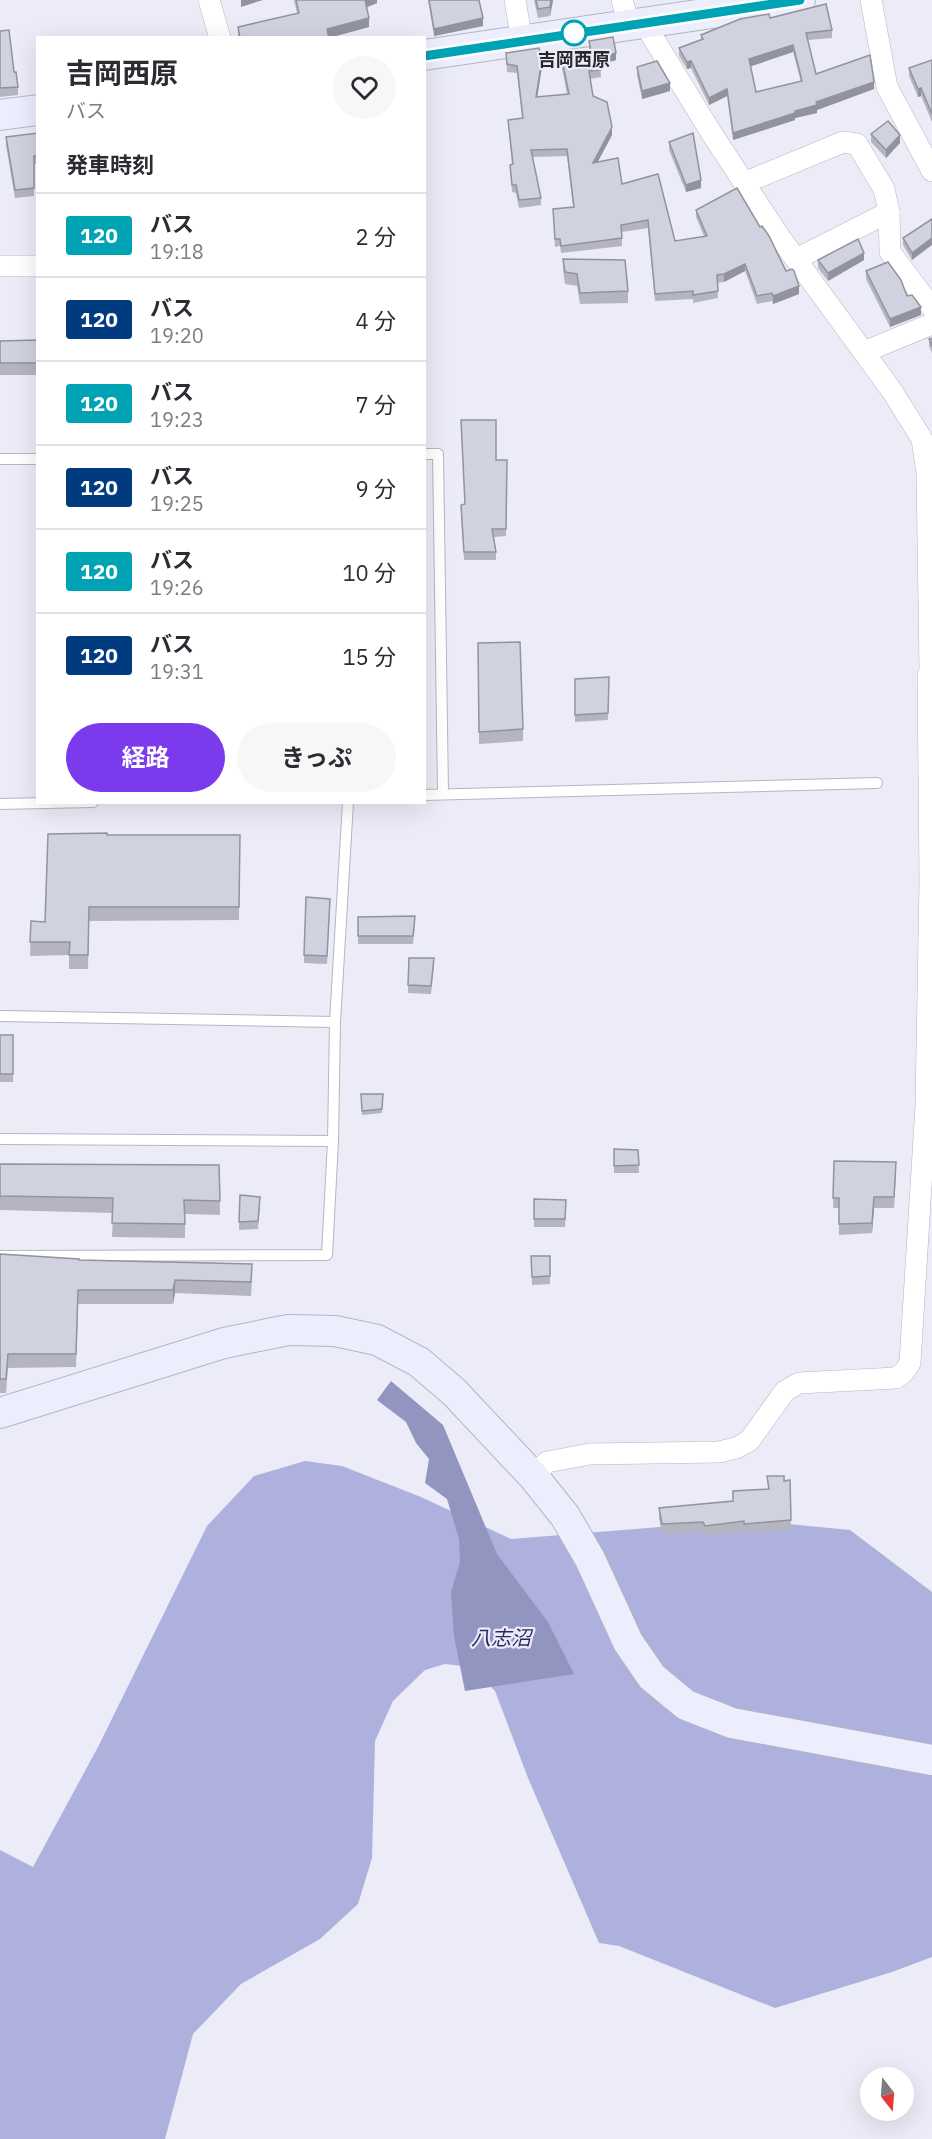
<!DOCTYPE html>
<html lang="ja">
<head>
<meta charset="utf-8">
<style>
  body { margin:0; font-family:"IBM Plex Sans","Noto Sans JP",sans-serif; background:#f7f7f7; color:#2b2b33; height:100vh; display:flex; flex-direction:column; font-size:22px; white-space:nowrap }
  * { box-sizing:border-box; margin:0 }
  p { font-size:20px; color:#7c7c81 }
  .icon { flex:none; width:33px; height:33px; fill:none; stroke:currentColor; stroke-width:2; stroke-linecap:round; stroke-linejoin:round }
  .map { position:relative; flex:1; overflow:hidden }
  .side { position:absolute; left:36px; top:36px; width:390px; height:768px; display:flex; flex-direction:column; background:#fff; border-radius:0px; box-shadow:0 6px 24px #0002 }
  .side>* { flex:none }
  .badge { padding:0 12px; border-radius:4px; font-size:21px; line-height:39px }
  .needle { width:39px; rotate:163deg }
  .tools { position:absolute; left:860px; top:2067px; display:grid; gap:12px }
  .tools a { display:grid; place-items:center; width:54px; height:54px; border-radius:50%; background:#fff; box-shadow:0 6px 24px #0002; font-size:30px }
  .map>.badge { position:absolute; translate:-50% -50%; box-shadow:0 0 0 3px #fff }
  h2 { padding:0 30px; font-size:22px; line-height:54px }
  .round { display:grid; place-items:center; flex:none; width:63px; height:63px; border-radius:32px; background:#f7f7f7 }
  .headline { display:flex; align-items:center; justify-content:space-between; height:102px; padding:0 30px }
  h1 { font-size:28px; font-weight:700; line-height:45px }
  .primary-button { display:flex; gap:12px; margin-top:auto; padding:12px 30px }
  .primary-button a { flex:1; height:69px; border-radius:36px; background:#7c3aed; color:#fff; font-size:24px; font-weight:700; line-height:69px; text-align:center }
  .primary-button a+a { background:#f7f7f7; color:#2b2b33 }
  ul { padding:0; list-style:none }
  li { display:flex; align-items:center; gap:18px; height:84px; padding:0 30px; border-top:2px solid #e1e1e2 }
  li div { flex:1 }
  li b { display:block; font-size:22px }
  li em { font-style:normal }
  li .badge { min-width:66px; font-weight:700; text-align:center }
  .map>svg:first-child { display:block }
  .forest { fill:#aeb0de }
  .water { fill:#9395c1 }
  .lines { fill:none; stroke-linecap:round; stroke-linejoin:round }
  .lane-casing { stroke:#b5b6c2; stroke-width:12 }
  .street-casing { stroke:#b5b6c2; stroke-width:22 }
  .secondary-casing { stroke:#b5b6c2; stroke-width:32 }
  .lane { stroke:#fff; stroke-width:10 }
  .street { stroke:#fff; stroke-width:21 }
  .secondary { stroke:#edeefd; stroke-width:30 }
  .wall { fill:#b4b5c0; fill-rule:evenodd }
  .shaded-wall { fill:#92939c }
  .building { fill:#d1d2df; stroke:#92939c; stroke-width:1.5; fill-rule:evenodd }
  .line-casing { stroke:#fff; stroke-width:14 }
  .line { stroke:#00a3b4; stroke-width:9 }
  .stop-dot { fill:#fff; stroke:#00a3b4; stroke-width:3 }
  .labels { text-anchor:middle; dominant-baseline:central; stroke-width:4.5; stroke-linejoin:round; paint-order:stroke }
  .stop-label { font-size:18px; font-weight:bold; fill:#27272c; stroke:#ebecf8 }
  .water-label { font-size:20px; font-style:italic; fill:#2c285f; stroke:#ebecf8 }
</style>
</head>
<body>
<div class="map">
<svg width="932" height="2139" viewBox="0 0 932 2139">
  <rect width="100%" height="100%" fill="#ebecf8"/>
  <path class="forest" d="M305 1461 342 1466 421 1497 511 1539 747 1520 850 1530 932 1592V1957L892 1972 775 2008 619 1946 599 1943 528 1778 495 1691 471 1667 445 1664 425 1670 393 1701 375 1741 372 1858 358 1904 320 1939 241 1984 193 2034 165 2139H0V1850L33 1867 98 1747 207 1526 254 1476Z"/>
  <path class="water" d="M391 1381 443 1425 497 1554 548 1622 574 1674 465 1691 454 1636 451 1592 460 1562 459 1539 447 1499 425 1483 429 1459 416 1443 406 1422 377 1400Z"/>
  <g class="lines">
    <defs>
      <g id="lane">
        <path d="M424 454H438L443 794"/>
        <path d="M0 459H38"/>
        <path d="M424 795 877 783"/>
        <path d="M0 804 93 802"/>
        <path d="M0 1016 335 1022"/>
        <path d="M0 1139 333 1141"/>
        <path d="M0 1256 327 1255 333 1141 335 1022 348 802"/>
      </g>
      <g id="street">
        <path d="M209 0 220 38"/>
        <path d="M515 0 522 41"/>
        <path d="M622 0 629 24"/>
        <path d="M871 0 887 87 932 171"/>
        <path d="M744 183 843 142 857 144 884 189 889 212 890 252 932 308"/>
        <path d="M796 259 889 212"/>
        <path d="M0 266H38"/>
        <path d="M864 352 932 324"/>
        <path d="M533 1476 547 1462 590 1454 719 1452 736 1448 749 1441 785 1391 799 1383 896 1378 904 1372 910 1363 926 1106 930 881 928 676 930 671 927 473 922 439 892 391 781 239 712 134 644 23"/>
      </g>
      <g id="secondary">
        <path d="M424 55 800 0"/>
        <path d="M0 115 38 110"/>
        <path d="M0 1413 224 1343 288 1330 335 1331 377 1340 419 1362 454 1392 533 1476 565 1516 590 1559 628 1642 652 1677 686 1705 732 1723 932 1760"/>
      </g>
    </defs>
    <use href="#lane" class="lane-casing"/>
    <use href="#street" class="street-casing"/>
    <use href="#secondary" class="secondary-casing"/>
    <use href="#lane" class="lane"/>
    <use href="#street" class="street"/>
    <use href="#secondary" class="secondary"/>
  </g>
  <g class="wall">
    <path d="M294 0H377V3L367 7 369 27 329 38H238V27L297 13Z"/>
    <path d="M428 0H479L483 26 434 36Z"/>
    <path d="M534 0H553L550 16 538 18Z"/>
    <path d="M770 18 832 30V38L808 40 816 74 874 89 817 110V113L795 118V120L733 140 727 96 709 105 691 68 687 69 679 56V48L701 40V35ZM793 52 801 82 756 92 750 66Z"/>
    <path d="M0 31 14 72 18 87V95L0 97Z"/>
    <path d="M589 41 616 60 600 65 601 77 590 79 593 96 612 135 597 162 622 184 675 241 704 236 696 217V210L760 227 799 294 773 304 772 301 757 304 745 271 724 282 717 283 718 298 693 303V299L655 301 648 228 622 232V246L561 253 560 246 555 247 553 209 573 207 567 156 532 157 541 198V205L519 208 516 193 512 192 510 165H512L508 120 522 118 517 73 507 72 506 53 542 67 537 97 567 94 562 68V60L591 57 589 49Z"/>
    <path d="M932 60V122L921 96 918 97 909 76V68Z"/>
    <path d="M637 67 670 91 642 99 637 75Z"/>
    <path d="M38 133V164H34V196L15 198 6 145V137Z"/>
    <path d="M871 134 900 143 886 158 871 142Z"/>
    <path d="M669 142 701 188 686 192 669 150Z"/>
    <path d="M932 219 912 260 903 245V238Z"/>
    <path d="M563 259 628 291V303L580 304 577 286 565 284 563 270Z"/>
    <path d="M818 260H864L828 281 818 268Z"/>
    <path d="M866 271 907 296 921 315 890 327 866 279Z"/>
    <path d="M932 338V353L929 346V339Z"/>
    <path d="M38 340V375H0V341Z"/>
    <path d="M496 460H507L506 536 494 537 496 552V560H464L461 512 464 504Z"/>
    <path d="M478 643 523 729V741L479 744Z"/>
    <path d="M609 677 608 720 575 722V679Z"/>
    <path d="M107 835H240L239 920 89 921 88 969H69V955L30 956 31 921 45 922Z"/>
    <path d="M330 907 327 964 304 963V955Z"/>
    <path d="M358 917 415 924 413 944H358Z"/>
    <path d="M434 966 431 994 408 993V985Z"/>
    <rect x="0" y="1035" width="13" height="47"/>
    <path d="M361 1094H383L382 1113 362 1115Z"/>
    <path d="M614 1149 638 1150 639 1173H614Z"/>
    <path d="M834 1161 896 1173 894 1208H874L872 1233 839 1235V1208H833Z"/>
    <path d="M0 1164 219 1165 220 1215 185 1214V1238L112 1237 113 1213 0 1210Z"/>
    <path d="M240 1195 260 1205 258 1229 239 1230Z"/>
    <path d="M534 1199 566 1208 565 1227H534Z"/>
    <path d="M0 1254 79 1260 252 1278 251 1296 175 1293 173 1304H78L76 1367 8 1368 6 1393H0Z"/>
    <path d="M531 1256H550V1284L532 1285Z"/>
    <path d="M767 1476 784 1481 790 1480 791 1530 744 1534V1531L705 1536 703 1532 662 1534 659 1518V1508L733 1501 768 1489Z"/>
  </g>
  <g class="shaded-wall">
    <path d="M241 0H263L241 7Z"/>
    <path d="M365 0H377V3L365 8Z"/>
    <path d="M551 0H553L550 16V7Z"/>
    <path d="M369 18V27L328 38 327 29Z"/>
    <path d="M483 18V26L434 36V29Z"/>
    <path d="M793 45V52L749 67V59Z"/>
    <path d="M616 53V60L599 65V58Z"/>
    <path d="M542 59V67L536 105V97Z"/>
    <path d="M691 61V68L687 69V62Z"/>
    <path d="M874 82V89L817 110V113L795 118V120L733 140V133Z"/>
    <path d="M670 83V91L642 99V91Z"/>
    <path d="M921 88V96L918 97V89Z"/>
    <path d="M727 89V96L709 105V98Z"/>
    <path d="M612 127V135L593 171V163Z"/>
    <path d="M900 135V143L886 158V150Z"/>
    <path d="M701 180V188L686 192V185Z"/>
    <path d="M932 238V245L912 260V253Z"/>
    <path d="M864 253V260L828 281V273Z"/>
    <path d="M745 264V271L724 282V274Z"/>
    <path d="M799 286V294L773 304V296Z"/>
    <path d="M921 307V315L890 327V319Z"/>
    <path d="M874 1197V1208L872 1233V1223Z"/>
    <path d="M175 1280V1293L173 1304V1290Z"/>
  </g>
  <g class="building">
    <path d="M296 0H365L369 18 327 29 329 38H240L238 27 299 13Z"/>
    <path d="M429 0H479L483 18 434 29Z"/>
    <path d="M536 0H551L550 7 538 9Z"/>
    <path d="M826 4 832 30 806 33 816 74 870 55 874 82 816 102 817 105 795 111V113L733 133 727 89 709 98 691 61 687 62 679 48 703 39 701 35 740 19 769 14 770 18ZM793 45 802 81 756 92 749 59Z"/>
    <path d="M9 30 14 72H16L18 87 0 88V31Z"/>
    <path d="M613 37 616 53 599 58 601 70 589 71 593 96 607 102 612 127 593 163 618 158 622 184 658 174 675 241 707 236 696 210 737 188 760 227 762 226 769 236 786 271 792 269 794 271 799 286 773 296 772 293 757 296 745 264 724 274 717 275 718 291 693 295V291L655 294 648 220 621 225 622 238 561 246 560 239H555L553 209 574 207 567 149 531 150 541 198 519 200 516 185H512L510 165 513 164 508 120 523 118 517 66 507 64 506 53 539 48 542 59 536 97 569 94 562 60 592 56 589 41Z"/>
    <path d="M932 60V114L921 88 918 89 909 68Z"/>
    <path d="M657 61 670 83 642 91 637 67Z"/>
    <path d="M888 121 900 135 886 150 871 134Z"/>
    <path d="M38 133V156H34V188L15 190 6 137Z"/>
    <path d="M693 133 701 180 686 185 669 142Z"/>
    <path d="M932 219V238L912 253 903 238Z"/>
    <path d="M858 239 864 253 828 273 818 260Z"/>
    <path d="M563 259 625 260 628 291 580 293 577 274 565 272Z"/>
    <path d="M888 262 901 280 907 296 912 295 921 307 890 319 866 271Z"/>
    <path d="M932 338V346L929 339Z"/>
    <path d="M38 340V363H0V341Z"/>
    <path d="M461 420H496V460H507L506 529H492L496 552H464L461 505 465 504Z"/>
    <path d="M520 642 523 729 479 732 478 643Z"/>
    <path d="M609 677 608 713 575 715V679Z"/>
    <path d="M107 833V835H240L239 907H89L88 955H69L70 942H30L31 921 45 922 48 834Z"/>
    <path d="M306 897 330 899 327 956 304 955Z"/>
    <path d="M415 916 413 936H358V917Z"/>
    <path d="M409 958H434L431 986 408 985Z"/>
    <rect x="0" y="1035" width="13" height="39"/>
    <path d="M361 1094H383L382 1109 362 1111Z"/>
    <path d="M614 1149 638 1150 639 1165 614 1166Z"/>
    <path d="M834 1161 896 1162 894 1197H874L872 1223 839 1224V1198H833Z"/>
    <path d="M0 1164 219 1165 220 1201 184 1200 185 1224 112 1223 113 1198 0 1196Z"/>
    <path d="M240 1195 260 1197 258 1221 239 1222Z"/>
    <path d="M534 1199 566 1200 565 1219H534Z"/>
    <path d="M0 1254 79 1259V1260L252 1264 251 1282 175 1280 173 1290H78L76 1354H8L6 1379H0Z"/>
    <path d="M531 1256H550V1276L532 1277Z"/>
    <path d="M767 1476H784V1481L790 1480 791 1520 744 1524V1521L705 1526 703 1522 662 1524 659 1508 733 1501V1491L769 1489Z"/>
  </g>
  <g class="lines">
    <defs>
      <path id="line" d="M424 56 800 0"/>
    </defs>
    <use href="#line" class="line-casing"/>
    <use href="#line" class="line"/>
  </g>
  <circle class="stop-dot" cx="574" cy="33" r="12"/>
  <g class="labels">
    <g class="stop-label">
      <text x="574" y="59">吉岡西原</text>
    </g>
    <g class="water-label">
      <text x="501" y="1637">八志沼</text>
    </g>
  </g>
</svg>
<div class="tools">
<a><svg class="needle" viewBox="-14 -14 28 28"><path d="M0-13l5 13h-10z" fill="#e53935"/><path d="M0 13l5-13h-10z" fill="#7c7c81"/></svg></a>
</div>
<section class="side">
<div class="headline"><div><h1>吉岡西原</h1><p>バス</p></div><a class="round"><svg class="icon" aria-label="heart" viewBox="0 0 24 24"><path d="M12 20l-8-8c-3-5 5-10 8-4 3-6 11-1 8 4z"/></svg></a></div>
<h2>発車時刻</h2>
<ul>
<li><span class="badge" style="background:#00a3b4;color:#fff">120</span><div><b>バス</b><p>19:18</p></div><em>2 分</em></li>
<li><span class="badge" style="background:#003b80;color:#fff">120</span><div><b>バス</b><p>19:20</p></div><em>4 分</em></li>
<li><span class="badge" style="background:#00a3b4;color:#fff">120</span><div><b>バス</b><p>19:23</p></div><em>7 分</em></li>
<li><span class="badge" style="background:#003b80;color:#fff">120</span><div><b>バス</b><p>19:25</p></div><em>9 分</em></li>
<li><span class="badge" style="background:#00a3b4;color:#fff">120</span><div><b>バス</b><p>19:26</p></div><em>10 分</em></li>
<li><span class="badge" style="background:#003b80;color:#fff">120</span><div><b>バス</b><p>19:31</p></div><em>15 分</em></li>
</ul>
<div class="primary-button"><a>経路</a><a>きっぷ</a></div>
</section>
</div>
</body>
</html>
